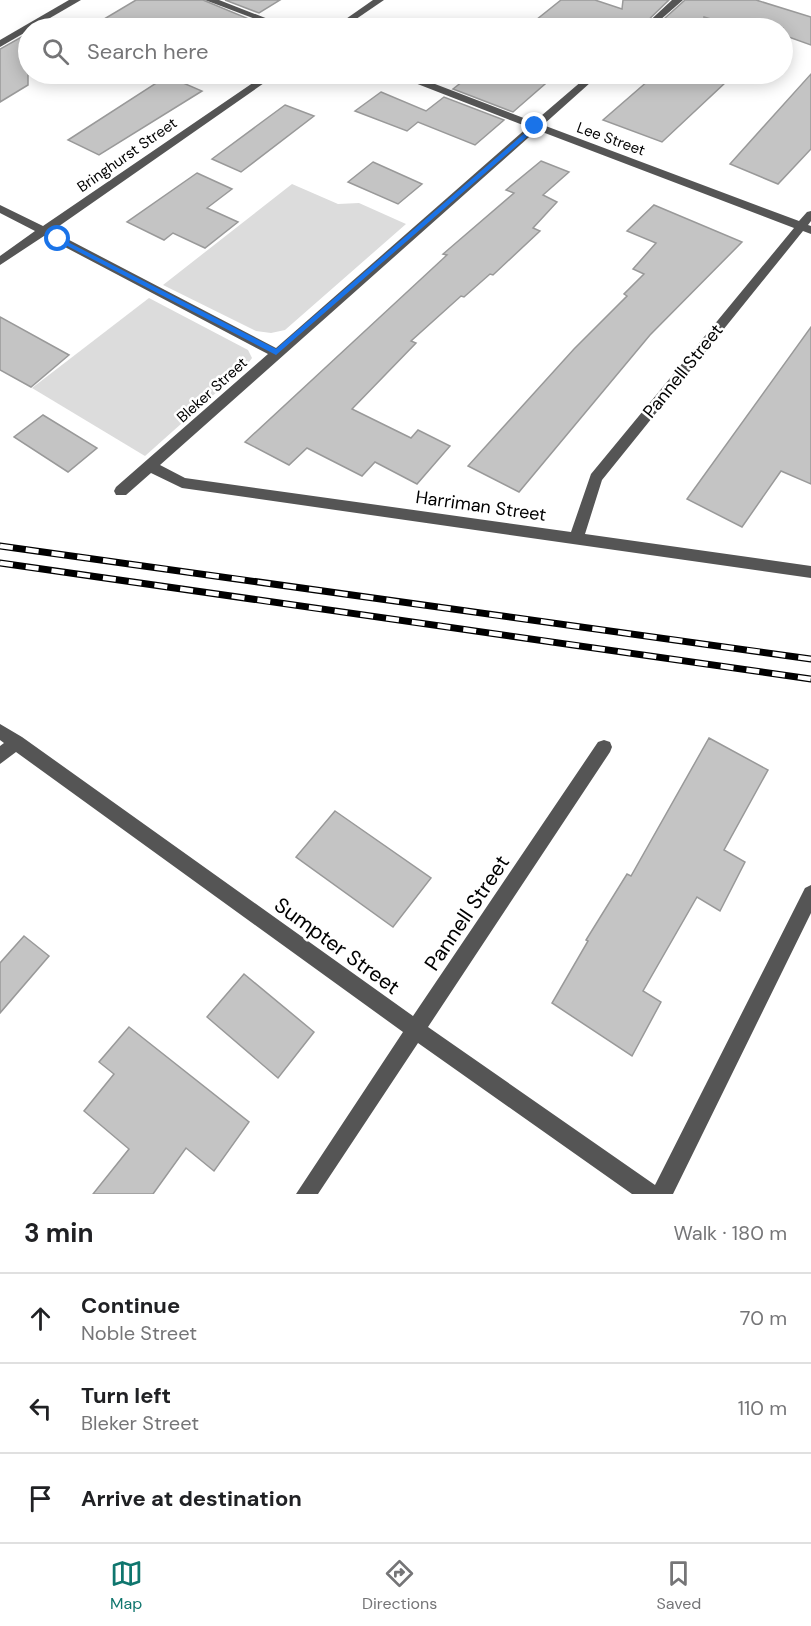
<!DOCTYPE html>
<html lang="en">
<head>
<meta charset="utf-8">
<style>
	:root { --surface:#fff; --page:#f6f6f6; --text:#202124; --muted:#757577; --line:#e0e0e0; --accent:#0f766e }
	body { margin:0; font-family:"DM Sans",sans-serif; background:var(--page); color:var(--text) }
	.stop { position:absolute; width:18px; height:18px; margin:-14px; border:4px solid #1a73e8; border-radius:50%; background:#fff }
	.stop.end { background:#1a73e8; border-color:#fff; box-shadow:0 2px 6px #0008 }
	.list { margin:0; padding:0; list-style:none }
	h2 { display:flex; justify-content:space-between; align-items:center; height:78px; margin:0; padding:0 24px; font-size:26px }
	h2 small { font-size:20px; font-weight:400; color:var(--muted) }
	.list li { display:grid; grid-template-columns:39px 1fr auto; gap:18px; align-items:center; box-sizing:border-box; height:90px; padding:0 24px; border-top:2px solid var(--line) }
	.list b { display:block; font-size:22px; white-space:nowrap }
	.list p { margin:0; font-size:20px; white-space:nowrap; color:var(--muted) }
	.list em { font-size:20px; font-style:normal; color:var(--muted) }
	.icon { flex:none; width:33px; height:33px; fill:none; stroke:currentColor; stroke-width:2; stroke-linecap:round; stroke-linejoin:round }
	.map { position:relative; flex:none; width:811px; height:1194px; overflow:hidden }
	.search { position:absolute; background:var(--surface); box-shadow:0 3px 15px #0003; left:18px; right:18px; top:18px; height:66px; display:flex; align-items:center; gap:15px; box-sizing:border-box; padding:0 21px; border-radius:33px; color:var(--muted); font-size:22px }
	.sheet { height:348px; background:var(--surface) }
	nav { display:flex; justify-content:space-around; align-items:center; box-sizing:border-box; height:84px; border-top:2px solid var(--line); background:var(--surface); font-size:16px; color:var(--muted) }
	nav a { display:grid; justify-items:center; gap:3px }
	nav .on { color:var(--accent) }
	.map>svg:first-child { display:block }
</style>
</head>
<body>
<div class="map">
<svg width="811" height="1194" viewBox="0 0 811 1194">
	<rect width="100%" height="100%" fill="#fff"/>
	<g fill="#dcdcdc">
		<polygon points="292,184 338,204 359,203 406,224 285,330 271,333 256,331 163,285"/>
		<polygon points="149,298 248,350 252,358 246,366 145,456 32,388"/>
	</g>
	<g fill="#c4c4c4" stroke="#999" stroke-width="1.5">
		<polygon points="136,0 203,0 249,19 234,28 89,28"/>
		<polygon points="225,0 280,0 259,13"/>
		<polygon points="561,0 595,0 622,9 623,0 669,0 640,28 526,28"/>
		<polygon points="685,0 756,0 811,17 811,45 783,35 783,28 741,28 704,17 702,28 654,28"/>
		<polygon points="25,35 28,36 28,85 0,102 0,49"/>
		<polygon points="472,74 544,74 553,77 513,112 453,89"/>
		<polygon points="656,74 705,74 727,81 662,142 603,120"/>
		<polygon points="811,74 811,149 778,184 730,164"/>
		<polygon points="167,76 202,91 99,155 68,140"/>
		<polygon points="381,92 426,111 444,97 504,120 475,145 418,122 407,131 355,111"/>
		<polygon points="285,105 314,116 241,172 212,159"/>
		<polygon points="541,161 569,172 543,195 557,202 533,228 540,231 493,275 490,274 464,297 461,296 411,341 416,343 352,409 411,438 418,430 450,446 417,484 375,462 362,476 307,448 289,465 245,442 447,255 443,254 514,193 506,190"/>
		<polygon points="373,162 422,184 398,204 348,182"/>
		<polygon points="197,173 232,189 207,208 238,222 205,248 173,233 164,240 127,222"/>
		<polygon points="654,205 742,242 650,335 519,492 468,466 574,349 627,296 624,294 644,274 633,269 656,243 627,231"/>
		<polygon points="0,317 69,355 31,387 0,370"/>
		<polygon points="811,327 811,484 781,471 742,527 687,499"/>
		<polygon points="43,415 97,448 68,472 14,437"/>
		<polygon points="709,738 768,770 724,850 745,862 720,911 697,897 643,991 661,1002 632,1056 552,1003 588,941 586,940 627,874 631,876"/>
		<polygon points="335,811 431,878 393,927 296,857"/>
		<polygon points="24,936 49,956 0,1013 0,963"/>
		<polygon points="244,974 314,1032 278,1078 207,1017"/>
		<polygon points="129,1027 249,1122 214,1171 186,1148 153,1194 93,1194 129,1149 84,1111 114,1074 99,1062"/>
	</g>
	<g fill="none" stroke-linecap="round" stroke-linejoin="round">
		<g fill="#555" fill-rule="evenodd">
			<polygon points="69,0 81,0 0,47 0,40"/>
			<polygon points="205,0 219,0 291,28 279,28"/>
			<polygon points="373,0 384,0 343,28 333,28"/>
			<polygon points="672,0 683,0 651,28 642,28"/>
			<path d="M266 74H277L52 231 276 348 528 127 397 76 396 74H409L534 122 590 74H600L543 125 799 221 807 212 811 211V221L808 225 811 226V234L803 231 602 480 585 534 811 566V578L182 488 151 473 126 495H116L114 491 116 487 268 354 44 236 0 265V256L35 231 0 213V205L43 226ZM537 130 794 228 591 474 571 532 185 478 160 465Z"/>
			<polygon points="0,724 22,737 413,1016 598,742 604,740 610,742 612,747 610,752 428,1027 655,1185 805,888 811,885 811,913 673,1194 632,1194 418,1043 318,1194 296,1194 403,1032 16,752 0,764 0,746 4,743 0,740"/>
		</g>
		<defs>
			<g id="rail">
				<polyline points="0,546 811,659"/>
				<polyline points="0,563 811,679"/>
			</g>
		</defs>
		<use href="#rail" stroke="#000" stroke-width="7"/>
		<use href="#rail" stroke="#fff" stroke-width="4.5" stroke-dasharray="13" stroke-linecap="butt"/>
	</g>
	<polygon fill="#1a73e8" points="535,124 537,128 276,355 54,239 60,238 276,349"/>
	<g text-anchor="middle" stroke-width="5" stroke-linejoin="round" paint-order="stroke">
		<g font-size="15" fill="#000" stroke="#fff">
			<text transform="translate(611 139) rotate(20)" y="5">Lee Street</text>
			<text transform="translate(127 155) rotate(-35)" y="5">Bringhurst Street</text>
			<text transform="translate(212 390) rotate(-42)" y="5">Bleker Street</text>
		</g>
		<g font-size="18" fill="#000" stroke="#fff">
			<text transform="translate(683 371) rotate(-51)" y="6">Pannell Street</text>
			<text transform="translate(481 506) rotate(8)" y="6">Harriman Street</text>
		</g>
		<g font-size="21" fill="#000" stroke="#fff">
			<text transform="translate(467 913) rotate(-56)" y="7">Pannell Street</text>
			<text transform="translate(337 946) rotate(36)" y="7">Sumpter Street</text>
		</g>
	</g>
</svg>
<div class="stop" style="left:58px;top:239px"></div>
<div class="stop end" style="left:535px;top:126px"></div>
<div class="search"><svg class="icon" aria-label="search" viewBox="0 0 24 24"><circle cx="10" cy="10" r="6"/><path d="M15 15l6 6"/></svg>Search here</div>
</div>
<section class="sheet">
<h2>3 min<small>Walk · 180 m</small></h2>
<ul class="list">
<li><svg class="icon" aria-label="ahead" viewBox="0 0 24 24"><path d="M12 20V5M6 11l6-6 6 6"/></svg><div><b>Continue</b><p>Noble Street</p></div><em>70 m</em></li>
<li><svg class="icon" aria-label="left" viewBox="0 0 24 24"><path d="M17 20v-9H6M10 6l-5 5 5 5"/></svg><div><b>Turn left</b><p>Bleker Street</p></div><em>110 m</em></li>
<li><svg class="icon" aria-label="arrive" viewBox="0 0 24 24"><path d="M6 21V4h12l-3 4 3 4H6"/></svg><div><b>Arrive at destination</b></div></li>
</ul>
</section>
<nav>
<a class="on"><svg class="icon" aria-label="map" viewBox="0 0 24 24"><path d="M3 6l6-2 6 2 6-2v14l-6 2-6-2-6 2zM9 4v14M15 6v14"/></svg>Map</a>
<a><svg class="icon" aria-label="directions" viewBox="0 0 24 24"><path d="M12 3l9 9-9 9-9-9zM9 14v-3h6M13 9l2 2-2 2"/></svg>Directions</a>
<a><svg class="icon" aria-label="saved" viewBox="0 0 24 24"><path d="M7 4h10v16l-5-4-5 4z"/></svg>Saved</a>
</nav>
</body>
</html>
